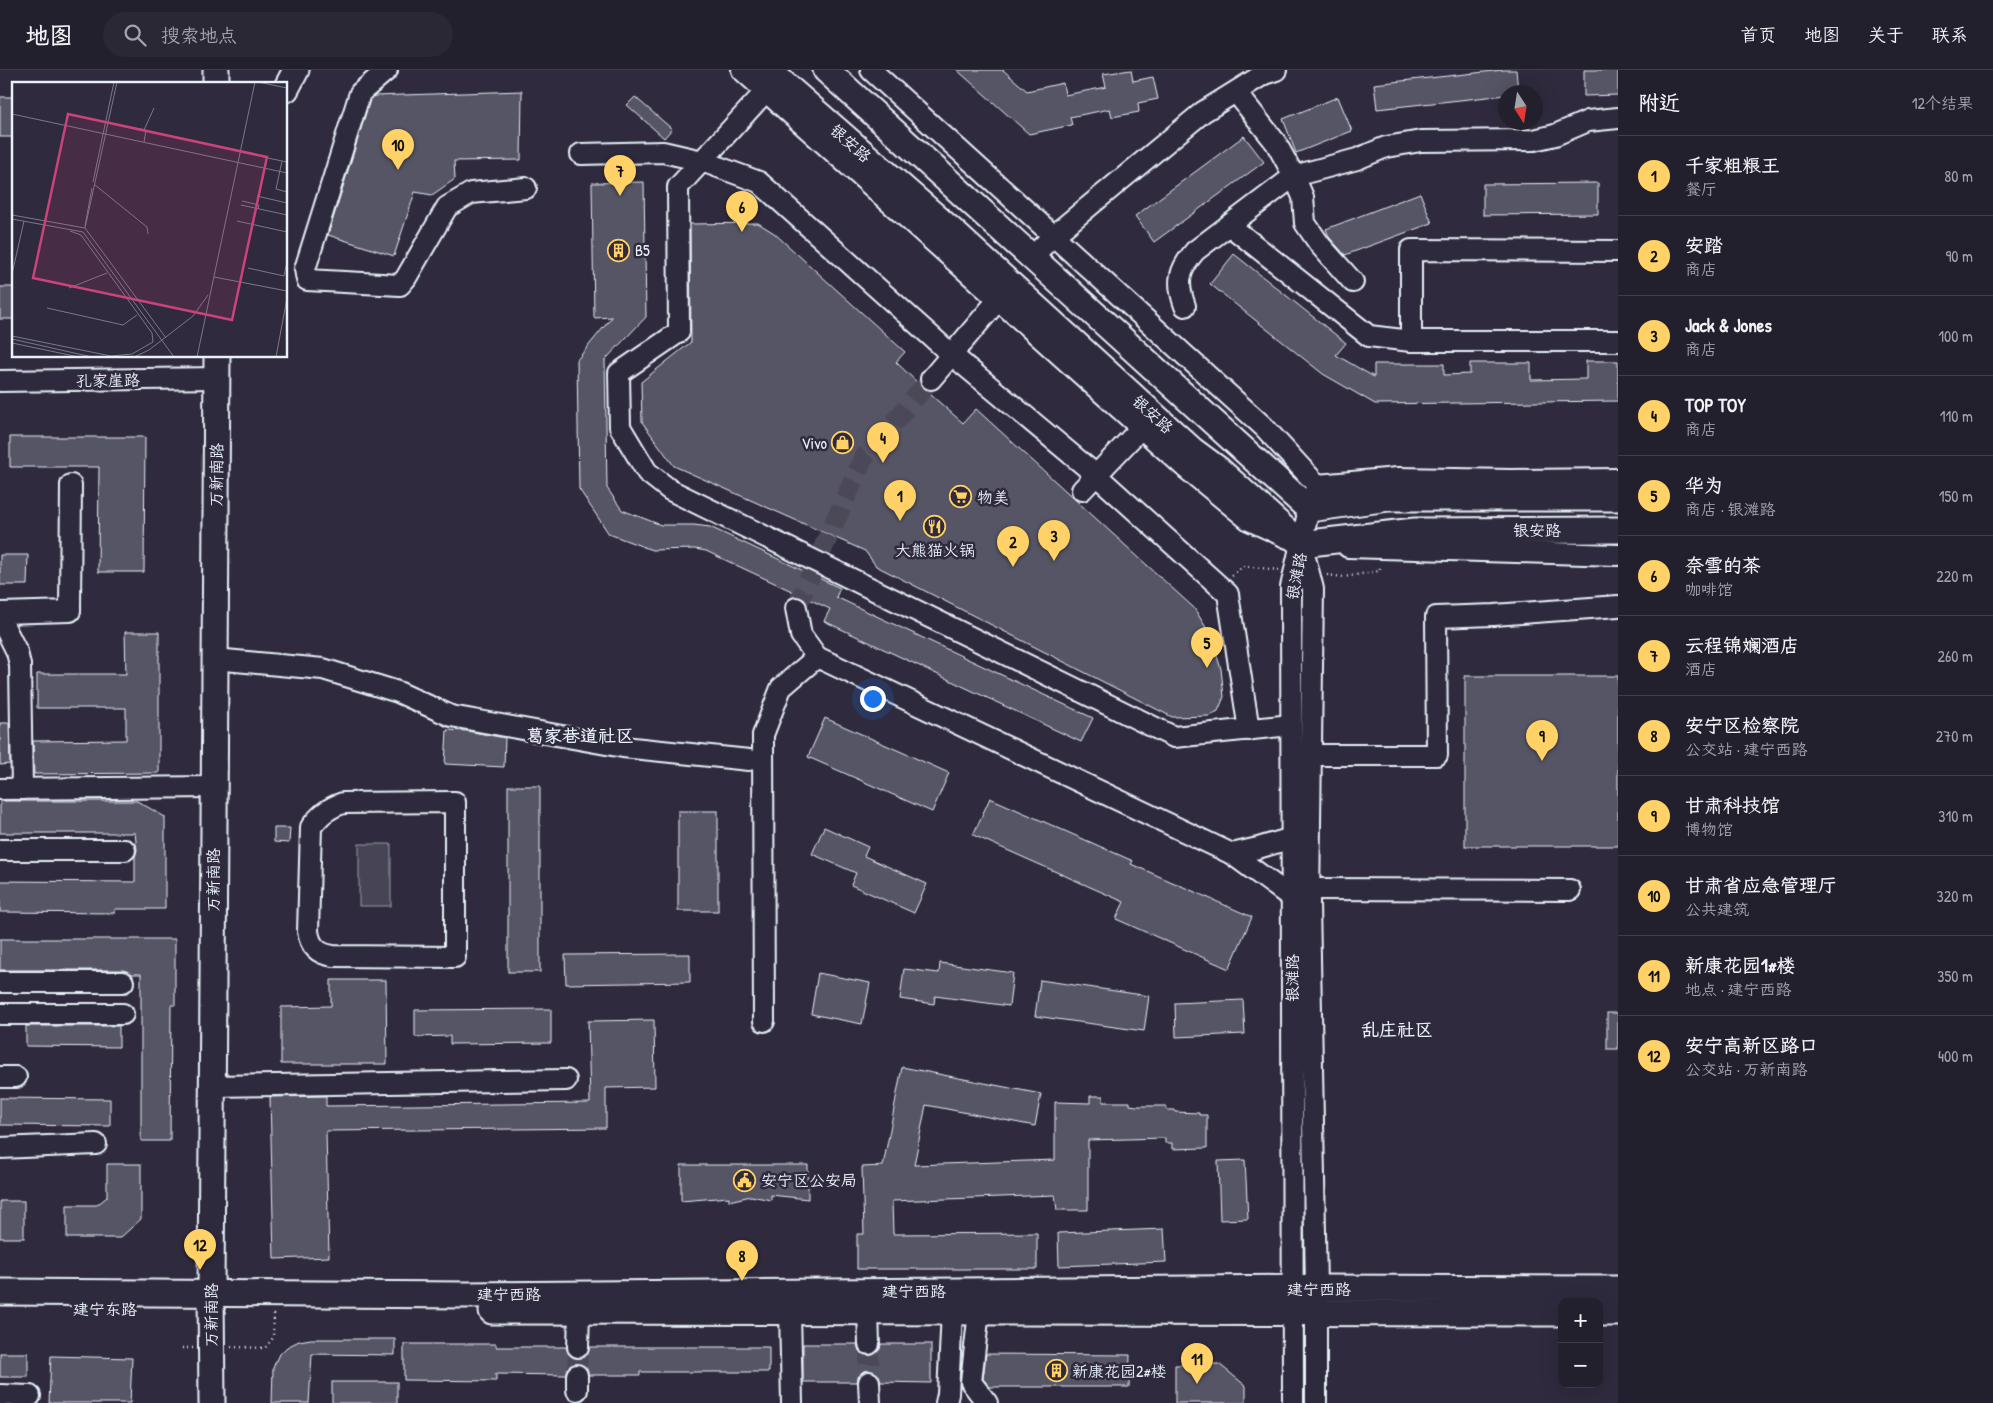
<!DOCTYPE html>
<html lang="zh">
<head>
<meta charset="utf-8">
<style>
	:root { --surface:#23202e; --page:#2b2836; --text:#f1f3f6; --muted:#a3a3aa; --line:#403e4a; --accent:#ffd166 }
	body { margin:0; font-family:"Patrick Hand","LXGW WenKai TC",sans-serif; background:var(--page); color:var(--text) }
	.controls { position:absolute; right:15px; bottom:15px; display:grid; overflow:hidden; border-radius:10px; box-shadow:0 5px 20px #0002 }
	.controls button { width:45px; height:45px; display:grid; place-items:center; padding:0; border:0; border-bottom:1px solid var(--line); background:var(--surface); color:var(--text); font:25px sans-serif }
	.compass { position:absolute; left:1498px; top:15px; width:45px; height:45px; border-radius:50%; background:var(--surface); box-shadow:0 5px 20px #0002; rotate:168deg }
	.you { position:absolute; left:872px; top:628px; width:18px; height:18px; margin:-12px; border:4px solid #fff; border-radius:50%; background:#1a73e8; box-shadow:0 0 0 8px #1a73e833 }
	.badge { display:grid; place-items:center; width:32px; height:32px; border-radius:50%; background:var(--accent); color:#111; font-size:16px; font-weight:700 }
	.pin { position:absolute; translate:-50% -41px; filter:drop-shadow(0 1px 2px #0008) }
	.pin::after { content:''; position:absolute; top:26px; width:18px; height:15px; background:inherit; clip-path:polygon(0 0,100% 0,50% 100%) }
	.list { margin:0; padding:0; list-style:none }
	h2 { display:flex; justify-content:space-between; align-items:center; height:65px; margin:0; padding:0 20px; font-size:21px }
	h2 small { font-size:16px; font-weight:400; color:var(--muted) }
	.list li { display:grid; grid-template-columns:32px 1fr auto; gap:15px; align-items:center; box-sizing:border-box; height:80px; padding:0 20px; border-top:1px solid var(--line) }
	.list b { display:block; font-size:19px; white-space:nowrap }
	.list p { margin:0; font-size:16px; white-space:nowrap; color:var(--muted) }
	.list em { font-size:16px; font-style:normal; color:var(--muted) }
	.icon { flex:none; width:28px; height:28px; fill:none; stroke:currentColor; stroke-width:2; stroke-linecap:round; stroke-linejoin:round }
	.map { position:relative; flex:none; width:1618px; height:1333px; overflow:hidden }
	header { display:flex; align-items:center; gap:30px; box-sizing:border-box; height:70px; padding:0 25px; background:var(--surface); border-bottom:1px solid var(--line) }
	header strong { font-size:24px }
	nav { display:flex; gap:28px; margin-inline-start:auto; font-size:18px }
	.search { width:350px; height:45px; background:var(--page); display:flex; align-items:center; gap:12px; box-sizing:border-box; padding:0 18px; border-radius:28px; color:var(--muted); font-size:19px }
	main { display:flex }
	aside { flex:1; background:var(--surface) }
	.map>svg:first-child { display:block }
</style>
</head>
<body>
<header>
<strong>地图</strong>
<div class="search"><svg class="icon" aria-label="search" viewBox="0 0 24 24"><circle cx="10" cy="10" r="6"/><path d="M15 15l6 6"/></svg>搜索地点</div>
<nav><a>首页</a><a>地图</a><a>关于</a><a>联系</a></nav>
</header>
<main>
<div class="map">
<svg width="1618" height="1333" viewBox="0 0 1618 1333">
	<rect width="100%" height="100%" fill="#2f2a3d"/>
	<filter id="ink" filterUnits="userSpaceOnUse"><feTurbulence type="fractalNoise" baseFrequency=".02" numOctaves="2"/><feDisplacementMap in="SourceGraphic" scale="10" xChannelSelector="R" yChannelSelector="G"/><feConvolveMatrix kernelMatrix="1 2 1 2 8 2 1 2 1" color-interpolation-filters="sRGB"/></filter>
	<g filter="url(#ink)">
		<rect fill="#464455" stroke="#979aa6" x="359" y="774" width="32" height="62"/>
		<g fill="#575565" stroke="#e8f1f8">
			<polygon points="957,0 1003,0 1027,21 1063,13 1065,25 1106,17 1103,4 1131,0 1133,11 1153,7 1158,29 1138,33 1139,42 1112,47 1110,39 1070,47 1072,55 1029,64"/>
			<polygon points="1503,0 1516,0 1518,22 1506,22 1506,25 1377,39 1374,14"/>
			<polygon points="1584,0 1618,0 1618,25 1584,26"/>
			<polygon points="522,21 521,90 454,91 455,109 432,125 415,122 394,186 328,165 370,30 374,26"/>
			<rect x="0" y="27" width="14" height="40"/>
			<polygon points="635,27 672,59 664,68 627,35"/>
			<polygon points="1338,27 1352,61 1296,83 1283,49"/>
			<polygon points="1244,66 1264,92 1154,172 1135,146"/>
			<polygon points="644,112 646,247 605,290 607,418 622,440 661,455 694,455 710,457 840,518 836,527 1093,648 1081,672 824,551 830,539 706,481 695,479 652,480 609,464 579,419 577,290 612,247 594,248 592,113"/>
			<polygon points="1598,113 1598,144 1483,145 1483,114"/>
			<polygon points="1420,123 1432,153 1345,185 1329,167 1326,159"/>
			<polygon points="758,153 774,163 905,282 896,292 923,318 963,353 976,339 1194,538 1210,564 1221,599 1224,627 1218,641 1209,646 1172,647 876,496 865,481 674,396 642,352 641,312 691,272 690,154"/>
			<polygon points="1234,184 1346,273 1336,285 1374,307 1374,294 1444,294 1444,305 1470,304 1470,293 1531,293 1531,310 1586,309 1586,291 1618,291 1618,331 1375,334 1323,304 1210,214"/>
			<rect x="0" y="217" width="14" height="32"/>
			<polygon points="10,367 145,367 144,502 98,502 99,397 10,397"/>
			<polygon points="0,485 28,485 27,515 0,515"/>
			<polygon points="125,562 159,562 159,703 34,704 33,671 126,670 126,638 37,638 37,604 126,604"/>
			<rect x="1465" y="606" width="153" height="170"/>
			<polygon points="825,648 949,703 932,742 808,687"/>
			<polygon points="0,653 9,653 10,694 0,695"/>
			<polygon points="447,660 467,661 505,668 504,697 445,694"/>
			<rect x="508" y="716" width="32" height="186"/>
			<polygon points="990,728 1133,791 1131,794 1252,847 1229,899 1116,849 1124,832 973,765"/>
			<polygon points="0,731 137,731 165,747 165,839 115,839 115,843 0,842 0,811 135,812 135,787 137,780 135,763 0,763"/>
			<rect x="678" y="741" width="40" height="100"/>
			<polygon points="824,757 868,777 864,786 927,814 914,843 851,815 856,803 812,784"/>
			<polygon points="274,758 290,758 289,773 274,772"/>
			<polygon points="0,869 175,869 175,935 171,935 170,1071 141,1071 141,904 132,904 123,900 0,900"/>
			<polygon points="690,884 690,912 566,914 565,885"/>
			<polygon points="940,893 1013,903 1009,936 935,926 934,934 900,929 904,899 939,903"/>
			<polygon points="818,903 870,913 862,954 811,944"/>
			<polygon points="331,910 386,910 387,994 281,994 281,937 331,936"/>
			<polygon points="1040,910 1149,926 1144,961 1035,946"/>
			<polygon points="1243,930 1245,964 1176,967 1175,933"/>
			<polygon points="551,939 551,973 450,974 450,966 415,967 415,940"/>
			<rect x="1607" y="943" width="11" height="36"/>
			<polygon points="654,950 655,1017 606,1018 606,1058 326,1061 329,1187 274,1189 270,1027 326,1026 326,1036 590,1033 588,951"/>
			<polygon points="26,956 119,956 119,977 26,976"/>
			<polygon points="902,997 1041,1024 1035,1056 926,1035 914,1095 1055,1090 1055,1032 1090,1033 1090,1026 1103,1026 1103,1032 1130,1032 1130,1035 1137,1036 1166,1036 1166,1040 1175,1040 1175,1042 1199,1043 1199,1045 1207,1045 1207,1078 1172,1079 1172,1073 1165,1073 1165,1068 1088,1070 1088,1140 1057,1140 1055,1125 892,1131 893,1164 1037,1163 1037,1199 857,1199 857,1164 864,1164 862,1097 883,1096"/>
			<polygon points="0,1028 110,1029 110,1056 0,1055"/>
			<polygon points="1245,1090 1248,1149 1220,1150 1218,1091"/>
			<polygon points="107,1094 141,1094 141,1149 120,1168 67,1168 67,1135 97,1135 107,1127"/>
			<polygon points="681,1095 808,1095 808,1129 771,1125 771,1130 751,1126 729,1131 729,1127 681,1131"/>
			<rect x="0" y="1131" width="24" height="37"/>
			<polygon points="1164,1159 1166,1192 1059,1196 1058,1163"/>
			<polygon points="311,1269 395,1269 395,1285 312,1284 309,1333 272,1333 273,1298 278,1286 287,1277 299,1271"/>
			<polygon points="404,1274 496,1274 496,1277 566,1277 571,1287 578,1289 588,1284 590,1277 769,1277 769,1302 640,1302 640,1305 589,1305 583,1295 577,1293 567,1299 565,1305 496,1304 496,1311 404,1310"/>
			<polygon points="803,1274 857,1274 859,1281 869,1286 876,1284 880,1279 881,1274 931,1274 931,1313 881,1312 879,1305 869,1300 862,1302 858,1307 857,1312 803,1312"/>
			<rect x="0" y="1283" width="28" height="24"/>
			<polygon points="986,1284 1130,1285 1129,1317 990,1317 983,1309"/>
			<polygon points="51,1286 132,1288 130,1333 49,1333"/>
			<polygon points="1219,1294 1246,1316 1246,1333 1175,1333 1175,1295"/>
			<rect x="332" y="1312" width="65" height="21"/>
		</g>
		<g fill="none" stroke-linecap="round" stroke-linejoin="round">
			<g stroke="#4b4859" stroke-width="20" stroke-dasharray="20 10" stroke-linecap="butt">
				<polyline points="796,538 863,389 931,309"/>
				<polyline points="869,1274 869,1312"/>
				<polyline points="577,1305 578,1277"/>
			</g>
			<defs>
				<g id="minor">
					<polyline points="387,0 360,23 305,199 307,210 400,215 406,208 447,137 471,123 526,118"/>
					<polyline points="742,0 1188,400 1249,450 1288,468"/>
					<polyline points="871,0 1264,357 1317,415 1398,408 1414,428"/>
					<polyline points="766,21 678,117 679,262 619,303 620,357 647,402 670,420 1174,667 1291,655"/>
					<polyline points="1236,22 1276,73 1294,106 1303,127 1305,153 1320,175 1353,212"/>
					<polyline points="581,84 663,82 702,91 759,112 952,285 1096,405 1228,524 1249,660"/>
					<polyline points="1229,155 1369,266 1411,271 1618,271"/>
					<polyline points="1032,187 1053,166 1203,42 1264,4 1276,0"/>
					<path d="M1185 236C1176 212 1179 200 1195 181L1294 106 1357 89 1386 77 1421 71 1534 70 1555 65 1588 51 1618 48"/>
					<polyline points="1411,271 1411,180 1618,181"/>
					<polyline points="931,309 998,230"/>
					<polyline points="0,311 217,308"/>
					<polyline points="1398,408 1511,410 1618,409"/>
					<polyline points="1082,420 1141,358"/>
					<polyline points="1302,476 1313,519 1309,832 1316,1218 1316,1333"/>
					<polyline points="1348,477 1618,485"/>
					<polyline points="796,538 801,565 817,587 1232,784 1292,828"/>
					<polyline points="214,589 323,599 398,622 451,646 623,677 749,690"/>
					<polyline points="1310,685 1437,685 1436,547 1494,545 1618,536"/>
					<polyline points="0,719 214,717"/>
					<polyline points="22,719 20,595 17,582 0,548 1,543 70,541 71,415"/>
					<path d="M455 732V887L333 886C318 884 310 876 308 861L311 757C320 745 328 738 343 733Z"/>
					<polyline points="0,780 125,780"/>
					<polyline points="1232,784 1258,778 1292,768"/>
					<polyline points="1309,819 1570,820"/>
					<polyline points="0,912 123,912"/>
					<polyline points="0,944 123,944"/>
					<polyline points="764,951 763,665 781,618 817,587"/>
					<polyline points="0,1007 16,1007"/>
					<polyline points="212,1016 566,1010"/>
					<polyline points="0,1078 96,1074"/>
					<polyline points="790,1241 792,1333"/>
					<polyline points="868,1241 869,1274"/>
					<polyline points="979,1241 971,1312 987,1333"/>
					<polyline points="578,1277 579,1242"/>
					<polyline points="869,1312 870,1333"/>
					<polyline points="577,1320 577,1305"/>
					<polyline points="0,1325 30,1326"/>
					<polyline points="946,1333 948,1324 952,1241"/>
					<polyline points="1293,1333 1291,517 1309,439 1317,415"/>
				</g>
				<g id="major">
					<polyline points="768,0 952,161 1192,380 1219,400 1301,474 1415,461 1618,460"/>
					<polyline points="826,0 1309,439 1389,428 1618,428"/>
					<polyline points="216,14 216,0"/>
					<polyline points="286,19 296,0"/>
					<polyline points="0,1222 467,1225 1316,1218 1618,1219"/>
					<polyline points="492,1241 1562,1243"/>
					<polyline points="1599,1243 1618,1243"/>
					<polyline points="212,1333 211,1222 217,286"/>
				</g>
			</defs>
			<use href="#minor" stroke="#e8f1f8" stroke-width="24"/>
			<use href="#major" stroke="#e8f1f8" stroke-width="29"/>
			<g stroke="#e8f1f8" stroke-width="2.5" stroke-dasharray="1 4" stroke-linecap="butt">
				<polyline points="1327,505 1344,507 1379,501 1381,495"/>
				<polyline points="1232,506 1243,496 1279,500"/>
				<polyline points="231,1277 265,1278 273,1268 274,1243"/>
				<polyline points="182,1278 193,1278"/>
			</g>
			<use href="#minor" stroke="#2f2a3d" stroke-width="20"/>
			<use href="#major" stroke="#2f2a3d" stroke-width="25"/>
		</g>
	</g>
	<defs>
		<symbol id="building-ring" viewBox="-11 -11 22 22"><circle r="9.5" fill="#2f2a3d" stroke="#ffd166" stroke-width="1.5"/><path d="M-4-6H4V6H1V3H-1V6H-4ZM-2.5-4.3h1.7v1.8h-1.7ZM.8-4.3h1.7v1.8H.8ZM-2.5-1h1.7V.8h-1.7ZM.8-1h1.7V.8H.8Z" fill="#ffd166"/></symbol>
		<symbol id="shop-ring" viewBox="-11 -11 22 22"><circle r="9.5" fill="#2f2a3d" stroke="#ffd166" stroke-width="1.5"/><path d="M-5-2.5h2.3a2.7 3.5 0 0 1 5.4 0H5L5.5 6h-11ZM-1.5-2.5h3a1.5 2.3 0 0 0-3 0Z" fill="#ffd166"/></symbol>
		<symbol id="supermarket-ring" viewBox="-11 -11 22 22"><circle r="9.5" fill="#2f2a3d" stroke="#ffd166" stroke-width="1.5"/><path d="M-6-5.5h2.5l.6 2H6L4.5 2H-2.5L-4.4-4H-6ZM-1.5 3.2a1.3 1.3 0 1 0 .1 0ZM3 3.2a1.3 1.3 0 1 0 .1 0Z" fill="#ffd166"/></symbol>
		<symbol id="restaurant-ring" viewBox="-11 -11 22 22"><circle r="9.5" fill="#2f2a3d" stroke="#ffd166" stroke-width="1.5"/><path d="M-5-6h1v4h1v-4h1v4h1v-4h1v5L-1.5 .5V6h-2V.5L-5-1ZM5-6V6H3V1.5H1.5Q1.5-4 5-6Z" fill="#ffd166"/></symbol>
		<symbol id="civic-ring" viewBox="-11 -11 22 22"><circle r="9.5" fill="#2f2a3d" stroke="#ffd166" stroke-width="1.5"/><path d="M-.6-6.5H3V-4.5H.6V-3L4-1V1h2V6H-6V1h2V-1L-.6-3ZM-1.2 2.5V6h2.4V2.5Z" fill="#ffd166"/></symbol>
	</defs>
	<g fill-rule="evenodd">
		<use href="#building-ring" x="606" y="168" width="25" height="25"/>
		<use href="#shop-ring" x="830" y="360" width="25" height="25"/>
		<use href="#supermarket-ring" x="948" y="414" width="25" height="25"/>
		<use href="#restaurant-ring" x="922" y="444" width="25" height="25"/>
		<use href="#civic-ring" x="732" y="1098" width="25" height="25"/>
		<use href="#building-ring" x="1044" y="1288" width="25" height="25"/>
	</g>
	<g text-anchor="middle" stroke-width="5" stroke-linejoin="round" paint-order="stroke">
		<g font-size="16" fill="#e8f1f8" stroke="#2f2a3d">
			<text transform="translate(851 73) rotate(41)" y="6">银安路</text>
			<text transform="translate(108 310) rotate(-1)" y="6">孔家崖路</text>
			<text transform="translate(1153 344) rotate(42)" y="6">银安路</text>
			<text transform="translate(216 405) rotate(-89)" y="6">万新南路</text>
			<text x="1537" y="466">银安路</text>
			<text transform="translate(1296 506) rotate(-79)" y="6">银滩路</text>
			<text transform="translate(213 810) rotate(-90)" y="6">万新南路</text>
			<text transform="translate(1292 908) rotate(-90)" y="6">银滩路</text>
			<text x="1319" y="1225">建宁西路</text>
			<text x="914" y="1227">建宁西路</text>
			<text x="509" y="1230">建宁西路</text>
			<text x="105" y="1245">建宁东路</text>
			<text transform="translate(211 1245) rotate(-90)" y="6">万新南路</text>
		</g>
		<g font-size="16" fill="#e8f1f8" stroke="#2f2a3d" text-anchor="start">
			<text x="635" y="186">B5</text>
			<text x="827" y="379" text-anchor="end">Vivo</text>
			<text x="977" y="433">物美</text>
			<text x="935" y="486" text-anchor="middle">大熊猫火锅</text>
			<text x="761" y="1116">安宁区公安局</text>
			<text x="1072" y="1307">新康花园2#楼</text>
		</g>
		<g font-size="18" font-weight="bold" fill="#e8f1f8" stroke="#2f2a3d">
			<text x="580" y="672">葛家巷道社区</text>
			<text x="1397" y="966">乱庄社区</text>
		</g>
	</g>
	<g transform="translate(12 12)">
		<rect width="275" height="275" fill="#2f2a3d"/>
		<path fill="none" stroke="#797a88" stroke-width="1" d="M246 0 275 6M0 32 275 91M117 45 134 48 132 60M132 48 142 26M251 75 275 80M270 79 264 107 275 110M81 100 102 0M83 103 135 145 136 152M245 114 275 121M230 119 247 123 246 127M229 123 275 133M0 133 73 146 154 256M0 137 71 150 162 275M225 139 275 150M73 144 80 106M73 146 105 0M236 186 272 194 275 180M0 192 12 139M202 195 275 209M57 206 95 191M35 226 111 243 125 233M0 254 99 274 120 272 141 260 140 251 69 153 58 149M0 257 80 275M0 261 67 275M122 275 137 268 181 234 196 213M185 275 243 0M264 275 275 216"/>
		<path fill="#ca437a" fill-opacity="0.15" stroke="#ca437a" stroke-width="2.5" d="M56 32 255 75 220 238 21 196Z"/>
		<rect width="275" height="275" fill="none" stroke="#e8f1f8" stroke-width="2.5"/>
	</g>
</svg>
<div class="controls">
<button>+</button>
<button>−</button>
</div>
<svg class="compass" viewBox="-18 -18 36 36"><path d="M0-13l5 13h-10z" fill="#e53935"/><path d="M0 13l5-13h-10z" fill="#a3a3aa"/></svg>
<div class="you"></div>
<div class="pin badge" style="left:900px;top:451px">1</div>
<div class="pin badge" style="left:1013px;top:497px">2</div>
<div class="pin badge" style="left:1054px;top:491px">3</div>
<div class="pin badge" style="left:883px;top:393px">4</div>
<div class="pin badge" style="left:1207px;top:598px">5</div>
<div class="pin badge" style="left:742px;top:162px">6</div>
<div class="pin badge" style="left:620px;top:126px">7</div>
<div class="pin badge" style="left:742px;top:1211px">8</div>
<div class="pin badge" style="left:1542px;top:691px">9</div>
<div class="pin badge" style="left:398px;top:100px">10</div>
<div class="pin badge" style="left:1197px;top:1314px">11</div>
<div class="pin badge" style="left:200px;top:1200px">12</div>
</div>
<aside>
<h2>附近<small>12个结果</small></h2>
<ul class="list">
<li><span class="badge">1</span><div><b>千家粗粮王</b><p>餐厅</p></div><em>80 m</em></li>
<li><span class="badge">2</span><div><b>安踏</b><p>商店</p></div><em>90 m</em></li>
<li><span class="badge">3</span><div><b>Jack &amp; Jones</b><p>商店</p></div><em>100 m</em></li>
<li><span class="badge">4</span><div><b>TOP TOY</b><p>商店</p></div><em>110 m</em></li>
<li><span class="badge">5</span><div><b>华为</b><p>商店 · 银滩路</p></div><em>150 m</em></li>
<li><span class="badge">6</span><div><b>奈雪的茶</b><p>咖啡馆</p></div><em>220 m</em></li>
<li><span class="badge">7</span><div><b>云程锦斓酒店</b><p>酒店</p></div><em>260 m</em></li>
<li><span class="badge">8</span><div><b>安宁区检察院</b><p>公交站 · 建宁西路</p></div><em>270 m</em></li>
<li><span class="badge">9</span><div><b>甘肃科技馆</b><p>博物馆</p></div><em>310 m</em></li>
<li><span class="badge">10</span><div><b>甘肃省应急管理厅</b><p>公共建筑</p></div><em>320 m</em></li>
<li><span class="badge">11</span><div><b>新康花园1#楼</b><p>地点 · 建宁西路</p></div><em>350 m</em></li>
<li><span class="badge">12</span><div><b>安宁高新区路口</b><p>公交站 · 万新南路</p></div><em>400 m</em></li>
</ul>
</aside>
</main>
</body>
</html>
